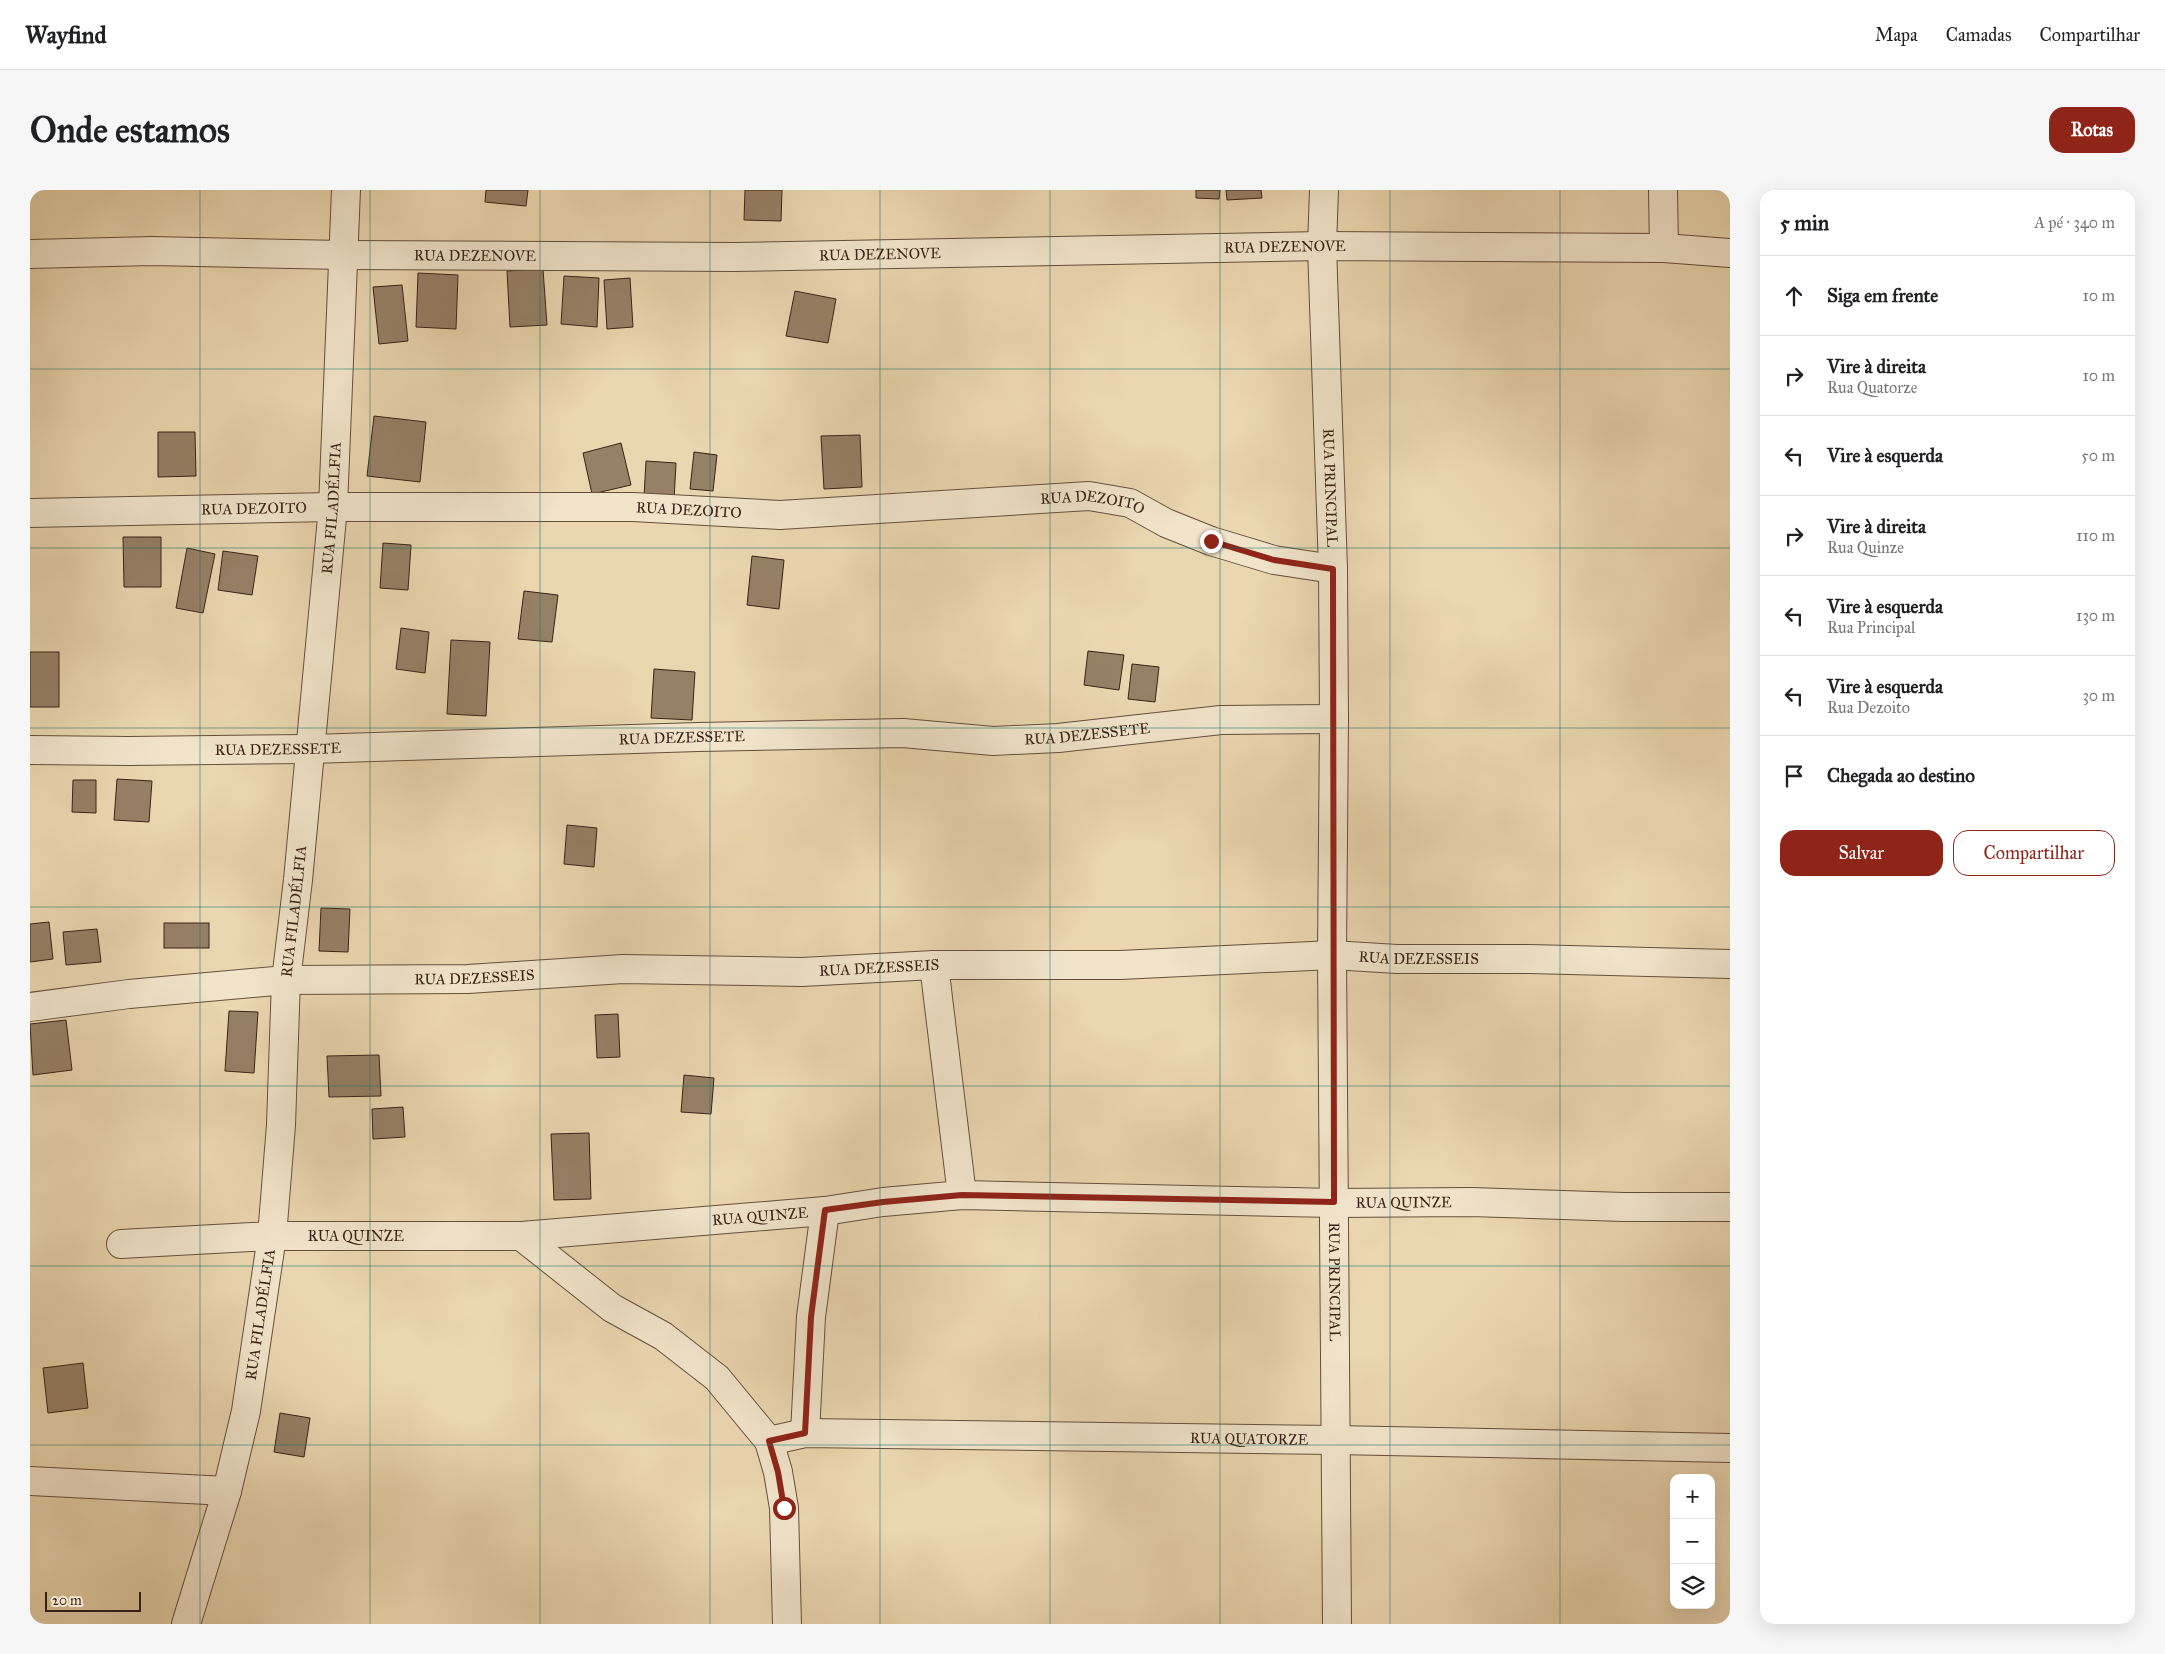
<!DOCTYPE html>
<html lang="pt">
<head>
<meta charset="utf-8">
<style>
	:root { --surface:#fff; --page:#f6f6f6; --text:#202124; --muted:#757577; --line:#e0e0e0; --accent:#8f2418 }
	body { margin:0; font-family:"IM FELL Great Primer",serif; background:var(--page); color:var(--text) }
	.controls { position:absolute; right:15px; bottom:15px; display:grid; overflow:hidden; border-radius:10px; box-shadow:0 5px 20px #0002 }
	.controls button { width:45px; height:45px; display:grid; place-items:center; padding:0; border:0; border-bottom:1px solid var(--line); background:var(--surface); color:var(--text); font:25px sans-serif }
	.scale { position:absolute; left:15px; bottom:12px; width:96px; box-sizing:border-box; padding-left:5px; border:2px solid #3a2217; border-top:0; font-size:14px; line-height:18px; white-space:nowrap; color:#3a2217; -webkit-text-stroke:4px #f1e4cb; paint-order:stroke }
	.stop { position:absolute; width:15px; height:15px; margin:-11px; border:4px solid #8f2418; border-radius:50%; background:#fff }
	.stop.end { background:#8f2418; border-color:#fff; box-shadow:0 1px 5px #0008 }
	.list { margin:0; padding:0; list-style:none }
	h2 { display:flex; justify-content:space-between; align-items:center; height:65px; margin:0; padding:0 20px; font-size:21px }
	h2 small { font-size:16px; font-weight:400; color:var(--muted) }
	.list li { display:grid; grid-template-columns:32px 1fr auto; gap:15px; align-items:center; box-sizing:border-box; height:80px; padding:0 20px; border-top:1px solid var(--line) }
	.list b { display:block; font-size:19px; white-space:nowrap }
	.list p { margin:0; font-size:16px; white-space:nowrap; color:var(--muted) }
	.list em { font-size:16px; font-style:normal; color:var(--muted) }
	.actions { display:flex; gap:10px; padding:15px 20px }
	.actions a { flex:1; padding:11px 0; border:1px solid var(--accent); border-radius:15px; text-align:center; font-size:18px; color:var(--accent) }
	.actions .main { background:var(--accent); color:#fff }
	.icon { flex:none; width:28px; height:28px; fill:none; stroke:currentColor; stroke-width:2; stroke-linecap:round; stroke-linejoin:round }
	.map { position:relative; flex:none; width:1700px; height:1434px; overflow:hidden; border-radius:15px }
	header { display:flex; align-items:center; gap:30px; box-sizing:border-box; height:70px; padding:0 25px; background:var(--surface); border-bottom:1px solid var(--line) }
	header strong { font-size:24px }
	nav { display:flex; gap:28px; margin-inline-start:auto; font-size:18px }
	.intro { display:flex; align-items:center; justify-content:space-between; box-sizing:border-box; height:120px; padding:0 30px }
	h1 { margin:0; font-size:35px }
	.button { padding:12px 22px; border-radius:15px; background:var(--accent); color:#fff; font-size:18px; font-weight:700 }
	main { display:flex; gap:30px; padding:0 30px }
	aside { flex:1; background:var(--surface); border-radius:15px; box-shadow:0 5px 20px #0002 }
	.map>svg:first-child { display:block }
</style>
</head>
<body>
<header>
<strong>Wayfind</strong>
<nav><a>Mapa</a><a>Camadas</a><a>Compartilhar</a></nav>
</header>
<div class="intro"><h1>Onde estamos</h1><a class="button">Rotas</a></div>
<main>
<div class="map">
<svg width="1700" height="1434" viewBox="0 0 1700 1434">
	<rect width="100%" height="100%" fill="#ead6af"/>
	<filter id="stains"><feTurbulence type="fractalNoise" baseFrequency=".004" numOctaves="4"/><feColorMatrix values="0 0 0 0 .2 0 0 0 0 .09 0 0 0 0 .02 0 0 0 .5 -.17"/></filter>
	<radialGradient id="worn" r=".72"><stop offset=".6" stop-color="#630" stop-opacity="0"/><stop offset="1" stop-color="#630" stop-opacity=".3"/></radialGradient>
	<g fill="#968066" stroke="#3a2217">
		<polygon points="456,0 498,0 496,16 455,12"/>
		<polygon points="715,0 752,0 751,31 714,30"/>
		<polygon points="1166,0 1190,0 1189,9 1166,8"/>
		<polygon points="1196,0 1231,0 1232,8 1197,10"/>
		<polygon points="513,79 517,135 480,137 477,81"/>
		<polygon points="388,83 428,85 426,139 386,137"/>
		<polygon points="534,86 569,88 567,137 531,134"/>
		<polygon points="600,88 603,137 577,139 574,90"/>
		<polygon points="372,95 378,151 349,154 343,97"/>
		<polygon points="765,101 806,109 798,153 756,146"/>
		<polygon points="344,226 396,232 390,292 337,286"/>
		<polygon points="128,242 165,242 166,286 128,287"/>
		<polygon points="830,245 832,297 794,299 791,246"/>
		<polygon points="591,253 601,295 562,304 553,263"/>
		<polygon points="664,262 687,265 683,301 660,299"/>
		<polygon points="616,271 646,273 644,310 614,307"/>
		<polygon points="93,347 131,347 131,397 94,397"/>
		<polygon points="353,353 381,355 378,400 350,398"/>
		<polygon points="157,358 185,364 173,423 146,418"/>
		<polygon points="193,361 228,366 222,405 188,400"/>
		<polygon points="722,366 754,370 749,419 717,415"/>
		<polygon points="494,401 528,405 522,452 488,449"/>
		<polygon points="371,438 399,442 395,483 366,479"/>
		<polygon points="421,450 460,452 456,526 417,524"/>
		<polygon points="1058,461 1094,465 1089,500 1054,495"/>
		<rect x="0" y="462" width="29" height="55"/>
		<polygon points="1102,474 1129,477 1125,512 1098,509"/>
		<polygon points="624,479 665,482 662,530 621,528"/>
		<polygon points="87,589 122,591 119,632 84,630"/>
		<polygon points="43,590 66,590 66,623 42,622"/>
		<polygon points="537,635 567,638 564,677 534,674"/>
		<polygon points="291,718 320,719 318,762 289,761"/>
		<polygon points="19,732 23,769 0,772 0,734"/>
		<rect x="134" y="733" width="45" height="25"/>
		<polygon points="67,739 71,772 36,775 33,742"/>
		<polygon points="199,821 228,822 224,883 195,881"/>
		<polygon points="588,824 590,867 567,868 565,825"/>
		<polygon points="36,830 42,880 3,885 0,834"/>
		<polygon points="349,865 351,906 299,907 297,866"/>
		<polygon points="654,885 684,888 681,924 651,922"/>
		<polygon points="373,917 375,947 343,949 342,919"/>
		<polygon points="559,943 561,1009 524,1010 521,944"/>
		<polygon points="53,1173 58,1218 18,1223 13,1178"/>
		<polygon points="250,1223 280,1228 274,1267 244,1262"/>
	</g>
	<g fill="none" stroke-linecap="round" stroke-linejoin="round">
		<defs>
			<g id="minor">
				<path id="s1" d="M1294 0 1292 56 1303 379 1304 529 1302 765 1307 1434"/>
				<polyline points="1633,0 1634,58"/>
				<path id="s2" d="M0 64 122 61 313 65 705 67 1292 56 1634 58 1700 63"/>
				<path id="s3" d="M0 323 303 317H603L750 325 1059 306 1100 313 1136 333 1181 351 1244 370 1303 379"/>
				<path id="s4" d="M0 560 99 561 280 559 668 547 873 543 963 551 1028 548 1191 530 1304 529"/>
				<polyline points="904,775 932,1005"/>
				<path id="s5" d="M0 817 99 804 256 790 438 789 593 779 772 782 904 775H1090L1302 765 1367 769H1499L1700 774"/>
				<polyline points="491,1046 582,1118 633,1146 687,1188 739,1251 748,1282 754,1318 757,1434"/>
				<path id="s6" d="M91 1054 242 1046H491L795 1021 853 1012 932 1005 1304 1013 1441 1012 1594 1017H1700"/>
				<polyline points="775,1243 781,1127 795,1021"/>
				<path id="s7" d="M739 1251 775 1243 1305 1250 1700 1258"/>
				<polyline points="0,1291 197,1301"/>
				<path id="s8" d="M156 1434 197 1301 216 1221 242 1046 251 935 256 790 268 690 303 317 316 0"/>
			</g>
		</defs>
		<use href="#minor" stroke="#664f3d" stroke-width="30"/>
		<use href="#minor" stroke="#f1e4cb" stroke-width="28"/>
	</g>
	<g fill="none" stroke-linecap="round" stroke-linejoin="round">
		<polyline stroke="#8f2418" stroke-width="6" points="754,1318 748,1282 739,1251 775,1243 781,1127 795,1020 853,1012 932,1005 1304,1012 1303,379 1244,370 1181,351"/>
	</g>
	<path fill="none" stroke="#0f766e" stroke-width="1" stroke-opacity="0.55" d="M170 0V1434M340 0V1434M510 0V1434M680 0V1434M850 0V1434M1020 0V1434M1190 0V1434M1360 0V1434M1530 0V1434M0 179H1700M0 358H1700M0 538H1700M0 717H1700M0 896H1700M0 1076H1700M0 1255H1700"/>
	<g text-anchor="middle" stroke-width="4" stroke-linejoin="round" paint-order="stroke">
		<g font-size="15" fill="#3a2217" stroke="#f1e4cb">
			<text dy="5" stroke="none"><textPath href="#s2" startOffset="1255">RUA DEZENOVE</textPath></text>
			<text dy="5" stroke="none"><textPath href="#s2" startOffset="850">RUA DEZENOVE</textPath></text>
			<text dy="5" stroke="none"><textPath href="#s2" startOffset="445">RUA DEZENOVE</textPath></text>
			<text dy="5" stroke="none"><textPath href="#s1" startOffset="298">RUA PRINCIPAL</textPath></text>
			<text dy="5" stroke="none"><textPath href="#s3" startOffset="1064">RUA DEZOITO</textPath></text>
			<text dy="5" stroke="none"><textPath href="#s3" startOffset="224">RUA DEZOITO</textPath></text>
			<text dy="5" stroke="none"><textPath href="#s8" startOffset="1129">RUA FILADÉLFIA</textPath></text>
			<text dy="5" stroke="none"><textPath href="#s3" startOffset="659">RUA DEZOITO</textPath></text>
			<text dy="5" stroke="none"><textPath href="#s4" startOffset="1058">RUA DEZESSETE</textPath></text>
			<text dy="5" stroke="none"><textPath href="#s4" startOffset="652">RUA DEZESSETE</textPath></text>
			<text dy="5" stroke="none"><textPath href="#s4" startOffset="248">RUA DEZESSETE</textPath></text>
			<text dy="5" stroke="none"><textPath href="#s8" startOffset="724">RUA FILADÉLFIA</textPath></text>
			<text dy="5" stroke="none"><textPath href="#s5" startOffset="1391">RUA DEZESSEIS</textPath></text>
			<text dy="5" stroke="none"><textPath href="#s5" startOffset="851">RUA DEZESSEIS</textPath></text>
			<text dy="5" stroke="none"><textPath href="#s5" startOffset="446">RUA DEZESSEIS</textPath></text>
			<text dy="5" stroke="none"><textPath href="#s6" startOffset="1285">RUA QUINZE</textPath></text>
			<text dy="5" stroke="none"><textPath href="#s6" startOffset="640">RUA QUINZE</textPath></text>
			<text dy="5" stroke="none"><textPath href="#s6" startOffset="235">RUA QUINZE</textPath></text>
			<text dy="5" stroke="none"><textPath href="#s1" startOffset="1092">RUA PRINCIPAL</textPath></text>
			<text dy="5" stroke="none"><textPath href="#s8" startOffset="319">RUA FILADÉLFIA</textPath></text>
			<text dy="5" stroke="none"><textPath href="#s7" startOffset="481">RUA QUATORZE</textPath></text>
		</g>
	</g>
	<rect width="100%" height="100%" filter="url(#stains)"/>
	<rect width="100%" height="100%" fill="url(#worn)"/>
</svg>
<div class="controls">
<button>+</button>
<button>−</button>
<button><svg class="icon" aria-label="layers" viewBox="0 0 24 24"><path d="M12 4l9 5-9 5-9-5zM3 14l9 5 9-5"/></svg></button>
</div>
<div class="scale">20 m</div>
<div class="stop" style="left:754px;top:1318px"></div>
<div class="stop end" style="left:1181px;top:351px"></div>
</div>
<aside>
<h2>5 min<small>A pé · 340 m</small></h2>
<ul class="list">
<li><svg class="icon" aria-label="ahead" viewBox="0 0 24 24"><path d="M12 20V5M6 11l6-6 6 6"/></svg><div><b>Siga em frente</b></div><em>10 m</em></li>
<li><svg class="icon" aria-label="right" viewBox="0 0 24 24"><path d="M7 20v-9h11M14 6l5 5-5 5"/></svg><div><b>Vire à direita</b><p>Rua Quatorze</p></div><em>10 m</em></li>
<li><svg class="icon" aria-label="left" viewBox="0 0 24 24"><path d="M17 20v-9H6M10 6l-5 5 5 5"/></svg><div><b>Vire à esquerda</b></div><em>50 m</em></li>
<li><svg class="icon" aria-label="right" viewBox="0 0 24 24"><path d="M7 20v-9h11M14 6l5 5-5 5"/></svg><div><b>Vire à direita</b><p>Rua Quinze</p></div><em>110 m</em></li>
<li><svg class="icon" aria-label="left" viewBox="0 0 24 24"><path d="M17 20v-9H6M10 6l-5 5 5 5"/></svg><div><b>Vire à esquerda</b><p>Rua Principal</p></div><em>130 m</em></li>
<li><svg class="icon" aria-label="left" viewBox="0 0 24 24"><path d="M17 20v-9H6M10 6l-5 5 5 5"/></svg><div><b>Vire à esquerda</b><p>Rua Dezoito</p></div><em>30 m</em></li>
<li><svg class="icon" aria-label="arrive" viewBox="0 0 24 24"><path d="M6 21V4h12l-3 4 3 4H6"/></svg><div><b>Chegada ao destino</b></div></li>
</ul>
<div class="actions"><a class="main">Salvar</a><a>Compartilhar</a></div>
</aside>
</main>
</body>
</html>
